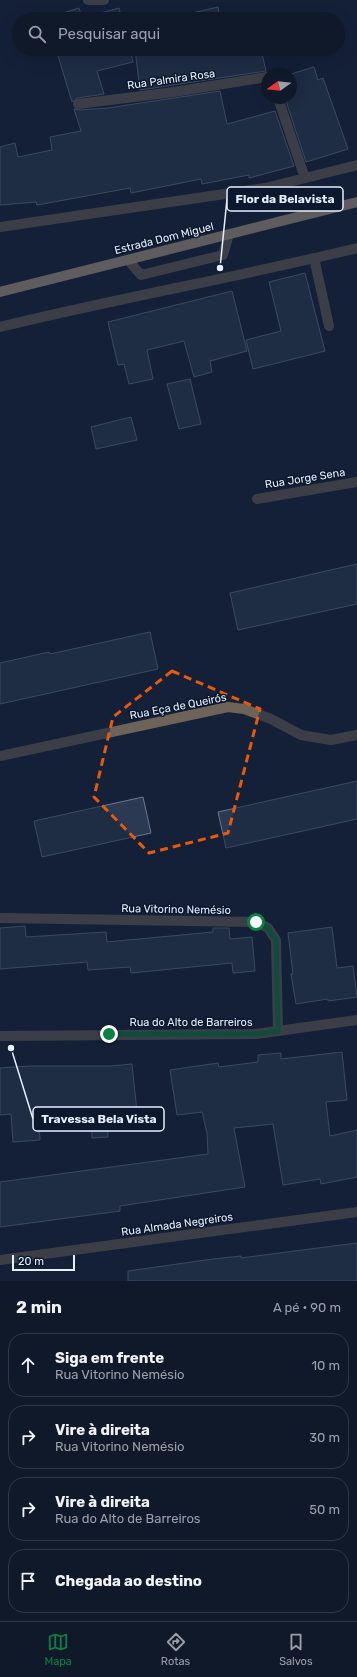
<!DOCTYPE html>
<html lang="pt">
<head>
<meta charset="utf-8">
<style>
	:root { --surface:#0f192a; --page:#182232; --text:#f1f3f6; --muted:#9ba0a8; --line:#2f3847; --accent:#0b8043 }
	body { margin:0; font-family:Rubik,sans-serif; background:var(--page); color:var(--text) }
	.compass { position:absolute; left:261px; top:68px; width:36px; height:36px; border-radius:50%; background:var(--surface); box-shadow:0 4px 16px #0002; rotate:255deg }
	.scale { position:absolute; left:12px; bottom:10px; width:63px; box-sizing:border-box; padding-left:4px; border:2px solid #e5effe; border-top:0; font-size:11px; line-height:14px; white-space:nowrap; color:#e5effe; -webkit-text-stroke:3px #0b182d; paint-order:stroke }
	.stop { position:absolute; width:12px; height:12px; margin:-9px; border:3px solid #0b8043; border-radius:50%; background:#fff }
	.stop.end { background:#0b8043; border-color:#fff; box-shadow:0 1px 4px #0008 }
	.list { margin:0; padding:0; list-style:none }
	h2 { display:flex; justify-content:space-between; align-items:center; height:52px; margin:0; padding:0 16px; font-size:17px }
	h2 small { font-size:13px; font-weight:400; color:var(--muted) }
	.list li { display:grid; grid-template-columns:26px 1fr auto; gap:12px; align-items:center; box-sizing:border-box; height:64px; margin:0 8px 8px; padding:0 8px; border:1px solid var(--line); border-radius:16px }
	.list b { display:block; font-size:15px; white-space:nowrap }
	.list p { margin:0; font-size:13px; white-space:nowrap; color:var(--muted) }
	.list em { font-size:13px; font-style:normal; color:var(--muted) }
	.icon { flex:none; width:22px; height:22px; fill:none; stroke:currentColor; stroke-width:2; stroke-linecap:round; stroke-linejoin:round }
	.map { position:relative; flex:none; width:357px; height:1281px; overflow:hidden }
	.search { position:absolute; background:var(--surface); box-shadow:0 4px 16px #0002; left:12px; right:12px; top:12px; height:44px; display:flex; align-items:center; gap:10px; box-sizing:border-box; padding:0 14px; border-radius:22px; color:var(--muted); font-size:15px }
	.sheet { height:340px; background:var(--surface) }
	nav { display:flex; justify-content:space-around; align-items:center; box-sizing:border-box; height:56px; border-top:1px solid var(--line); background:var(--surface); font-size:11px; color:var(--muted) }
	nav a { display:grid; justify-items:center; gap:2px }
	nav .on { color:var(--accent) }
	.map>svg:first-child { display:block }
</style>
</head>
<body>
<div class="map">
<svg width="357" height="1281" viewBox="0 0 357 1281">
	<rect width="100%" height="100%" fill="#142138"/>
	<g fill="#2b3a52" stroke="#697a95">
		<polygon points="218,7 220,19 157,19 178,14 179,16"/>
		<polygon points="79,8 82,18 119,8 122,19 47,19 47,18"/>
		<polygon points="56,49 130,49 133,62 97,71 104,94 77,98 72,102"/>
		<polygon points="135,49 261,49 266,71 140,90"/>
		<polygon points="314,67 318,80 323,78 348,149 306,162 285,98 291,98 291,74"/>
		<polygon points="220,91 227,124 275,111 294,166 249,178 249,175 202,184 201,179 131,193 130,188 37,205 36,202 0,205 0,147 15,143 18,157 52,150 50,137 81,131 74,109 79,110 108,108"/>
		<polygon points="305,273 325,351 253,369 246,340 281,331 269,282"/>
		<polygon points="232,291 247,351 210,361 212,372 194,377 184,341 147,350 153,379 129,384 124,364 118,365 108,322"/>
		<polygon points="190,379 201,424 179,429 167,384"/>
		<polygon points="131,417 137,440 96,449 91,427"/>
		<polygon points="357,564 357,604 238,630 230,593"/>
		<polygon points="150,632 158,669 0,704 0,663 49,652 50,654"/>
		<polygon points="357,781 357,819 226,848 218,812"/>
		<polygon points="143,797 151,833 42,857 34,821"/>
		<polygon points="25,926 26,937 106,932 107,942 213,932 213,928 229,928 230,939 252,937 255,971 233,973 232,963 131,973 130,967 88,970 87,962 0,969 0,928"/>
		<polygon points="332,927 337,968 353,966 357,997 328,1001 328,999 296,1004 291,974 293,974 288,933"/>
		<polygon points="342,1052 347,1100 326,1102 330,1136 357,1130 357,1177 321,1184 320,1179 283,1185 273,1124 234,1128 245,1187 120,1206 120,1211 0,1227 0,1182 208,1154 207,1133 202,1112 177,1115 170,1070 218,1063 219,1067 258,1062 258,1055 281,1053 281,1059"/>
		<polygon points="132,1064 137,1112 107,1115 108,1137 92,1138 91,1113 38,1113 40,1140 13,1142 11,1114 0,1115 0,1068 30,1066 111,1066"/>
		<polygon points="357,1243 357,1281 128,1281 128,1271 213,1259 241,1256 241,1258"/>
	</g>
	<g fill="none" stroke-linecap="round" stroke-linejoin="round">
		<g stroke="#6d6359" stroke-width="10">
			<polyline points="278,98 305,178"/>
			<polyline points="78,104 174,92 267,77"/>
			<polyline points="314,258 329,326"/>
			<polyline points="128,260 141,275 223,255 229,234"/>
		</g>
		<g stroke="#6d6359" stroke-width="10">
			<polyline points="88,0 104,0"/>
			<polyline points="0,227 265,188 357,165"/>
			<path d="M0 327C118 298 239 277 357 248"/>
			<polyline points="257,499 357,482"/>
			<polyline points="0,756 228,707 244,709 271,719 301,735 331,740 357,735"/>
			<polyline points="0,918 256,922 268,928 276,940 278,1031"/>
			<polyline points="0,1260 357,1212"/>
		</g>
		<polyline stroke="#6d6359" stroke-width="10" points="0,1036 256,1034 357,1020"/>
		<polyline stroke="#bba48f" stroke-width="10" points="0,292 357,202"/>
	</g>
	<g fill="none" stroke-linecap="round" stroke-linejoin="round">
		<polyline stroke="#0b8043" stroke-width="5" points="109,1034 256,1034 278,1031 276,940 268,928 256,922"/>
	</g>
	<path d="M0 0H357V1281H0ZM172 671 260 709 228 833 149 853 94 797 113 717Z" fill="#142138" fill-opacity=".55" fill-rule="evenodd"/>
	<path fill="none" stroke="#e8590c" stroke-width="3" stroke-dasharray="8 5" stroke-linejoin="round" d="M172 671 260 709 228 833 149 853 94 797 113 717Z"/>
	<g text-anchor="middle" stroke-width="3" stroke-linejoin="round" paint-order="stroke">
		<g font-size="11" fill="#e5effe" stroke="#0b182d">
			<text transform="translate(171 79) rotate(-8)" y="4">Rua Palmira Rosa</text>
			<text transform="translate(164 238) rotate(-14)" y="4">Estrada Dom Miguel</text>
			<text transform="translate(305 478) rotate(-9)" y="4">Rua Jorge Sena</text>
			<text transform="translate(178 706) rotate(-11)" y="4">Rua Eça de Queirós</text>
			<text transform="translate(176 909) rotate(1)" y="4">Rua Vitorino Nemésio</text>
			<text x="191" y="1026">Rua do Alto de Barreiros</text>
			<text transform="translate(177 1224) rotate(-8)" y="4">Rua Almada Negreiros</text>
		</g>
	</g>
	<path fill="none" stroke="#e5effe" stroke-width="1.5" d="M220 268L227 199M11 1048L33 1119"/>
	<g fill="#e5effe" stroke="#0b182d" stroke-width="1.5">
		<circle cx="220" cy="268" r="4"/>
		<circle cx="11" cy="1048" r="4"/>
	</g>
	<g fill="#0b182d" stroke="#e5effe" stroke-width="1.5">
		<rect x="227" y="187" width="116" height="24" rx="4"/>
		<rect x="33" y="1107" width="131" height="24" rx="4"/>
	</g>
	<g font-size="12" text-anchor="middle" font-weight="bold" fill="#e5effe">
		<text x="285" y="203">Flor da Belavista</text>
		<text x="99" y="1123">Travessa Bela Vista</text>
	</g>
</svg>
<svg class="compass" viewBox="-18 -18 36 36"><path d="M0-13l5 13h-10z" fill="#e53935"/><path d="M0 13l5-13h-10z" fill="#9ba0a8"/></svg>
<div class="scale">20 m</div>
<div class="stop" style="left:256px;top:922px"></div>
<div class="stop end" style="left:109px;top:1034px"></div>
<div class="search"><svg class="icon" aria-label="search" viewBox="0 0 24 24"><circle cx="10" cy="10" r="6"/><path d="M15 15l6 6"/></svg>Pesquisar aqui</div>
</div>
<section class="sheet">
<h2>2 min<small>A pé · 90 m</small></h2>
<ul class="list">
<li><svg class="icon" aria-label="ahead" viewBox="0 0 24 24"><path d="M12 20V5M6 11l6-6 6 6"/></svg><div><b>Siga em frente</b><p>Rua Vitorino Nemésio</p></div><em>10 m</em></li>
<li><svg class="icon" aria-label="right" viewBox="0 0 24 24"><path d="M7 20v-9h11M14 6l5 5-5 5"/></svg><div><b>Vire à direita</b><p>Rua Vitorino Nemésio</p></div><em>30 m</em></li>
<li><svg class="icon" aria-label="right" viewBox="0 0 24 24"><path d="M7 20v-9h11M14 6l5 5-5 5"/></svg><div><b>Vire à direita</b><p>Rua do Alto de Barreiros</p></div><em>50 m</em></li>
<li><svg class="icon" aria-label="arrive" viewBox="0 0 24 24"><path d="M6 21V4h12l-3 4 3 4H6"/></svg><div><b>Chegada ao destino</b></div></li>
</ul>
</section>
<nav>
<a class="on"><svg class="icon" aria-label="map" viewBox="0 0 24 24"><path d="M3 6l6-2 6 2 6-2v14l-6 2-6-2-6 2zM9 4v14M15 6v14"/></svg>Mapa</a>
<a><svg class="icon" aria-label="directions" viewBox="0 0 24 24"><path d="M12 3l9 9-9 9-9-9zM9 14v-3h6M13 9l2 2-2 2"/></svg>Rotas</a>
<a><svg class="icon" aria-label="saved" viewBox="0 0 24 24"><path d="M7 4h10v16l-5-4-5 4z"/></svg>Salvos</a>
</nav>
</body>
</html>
